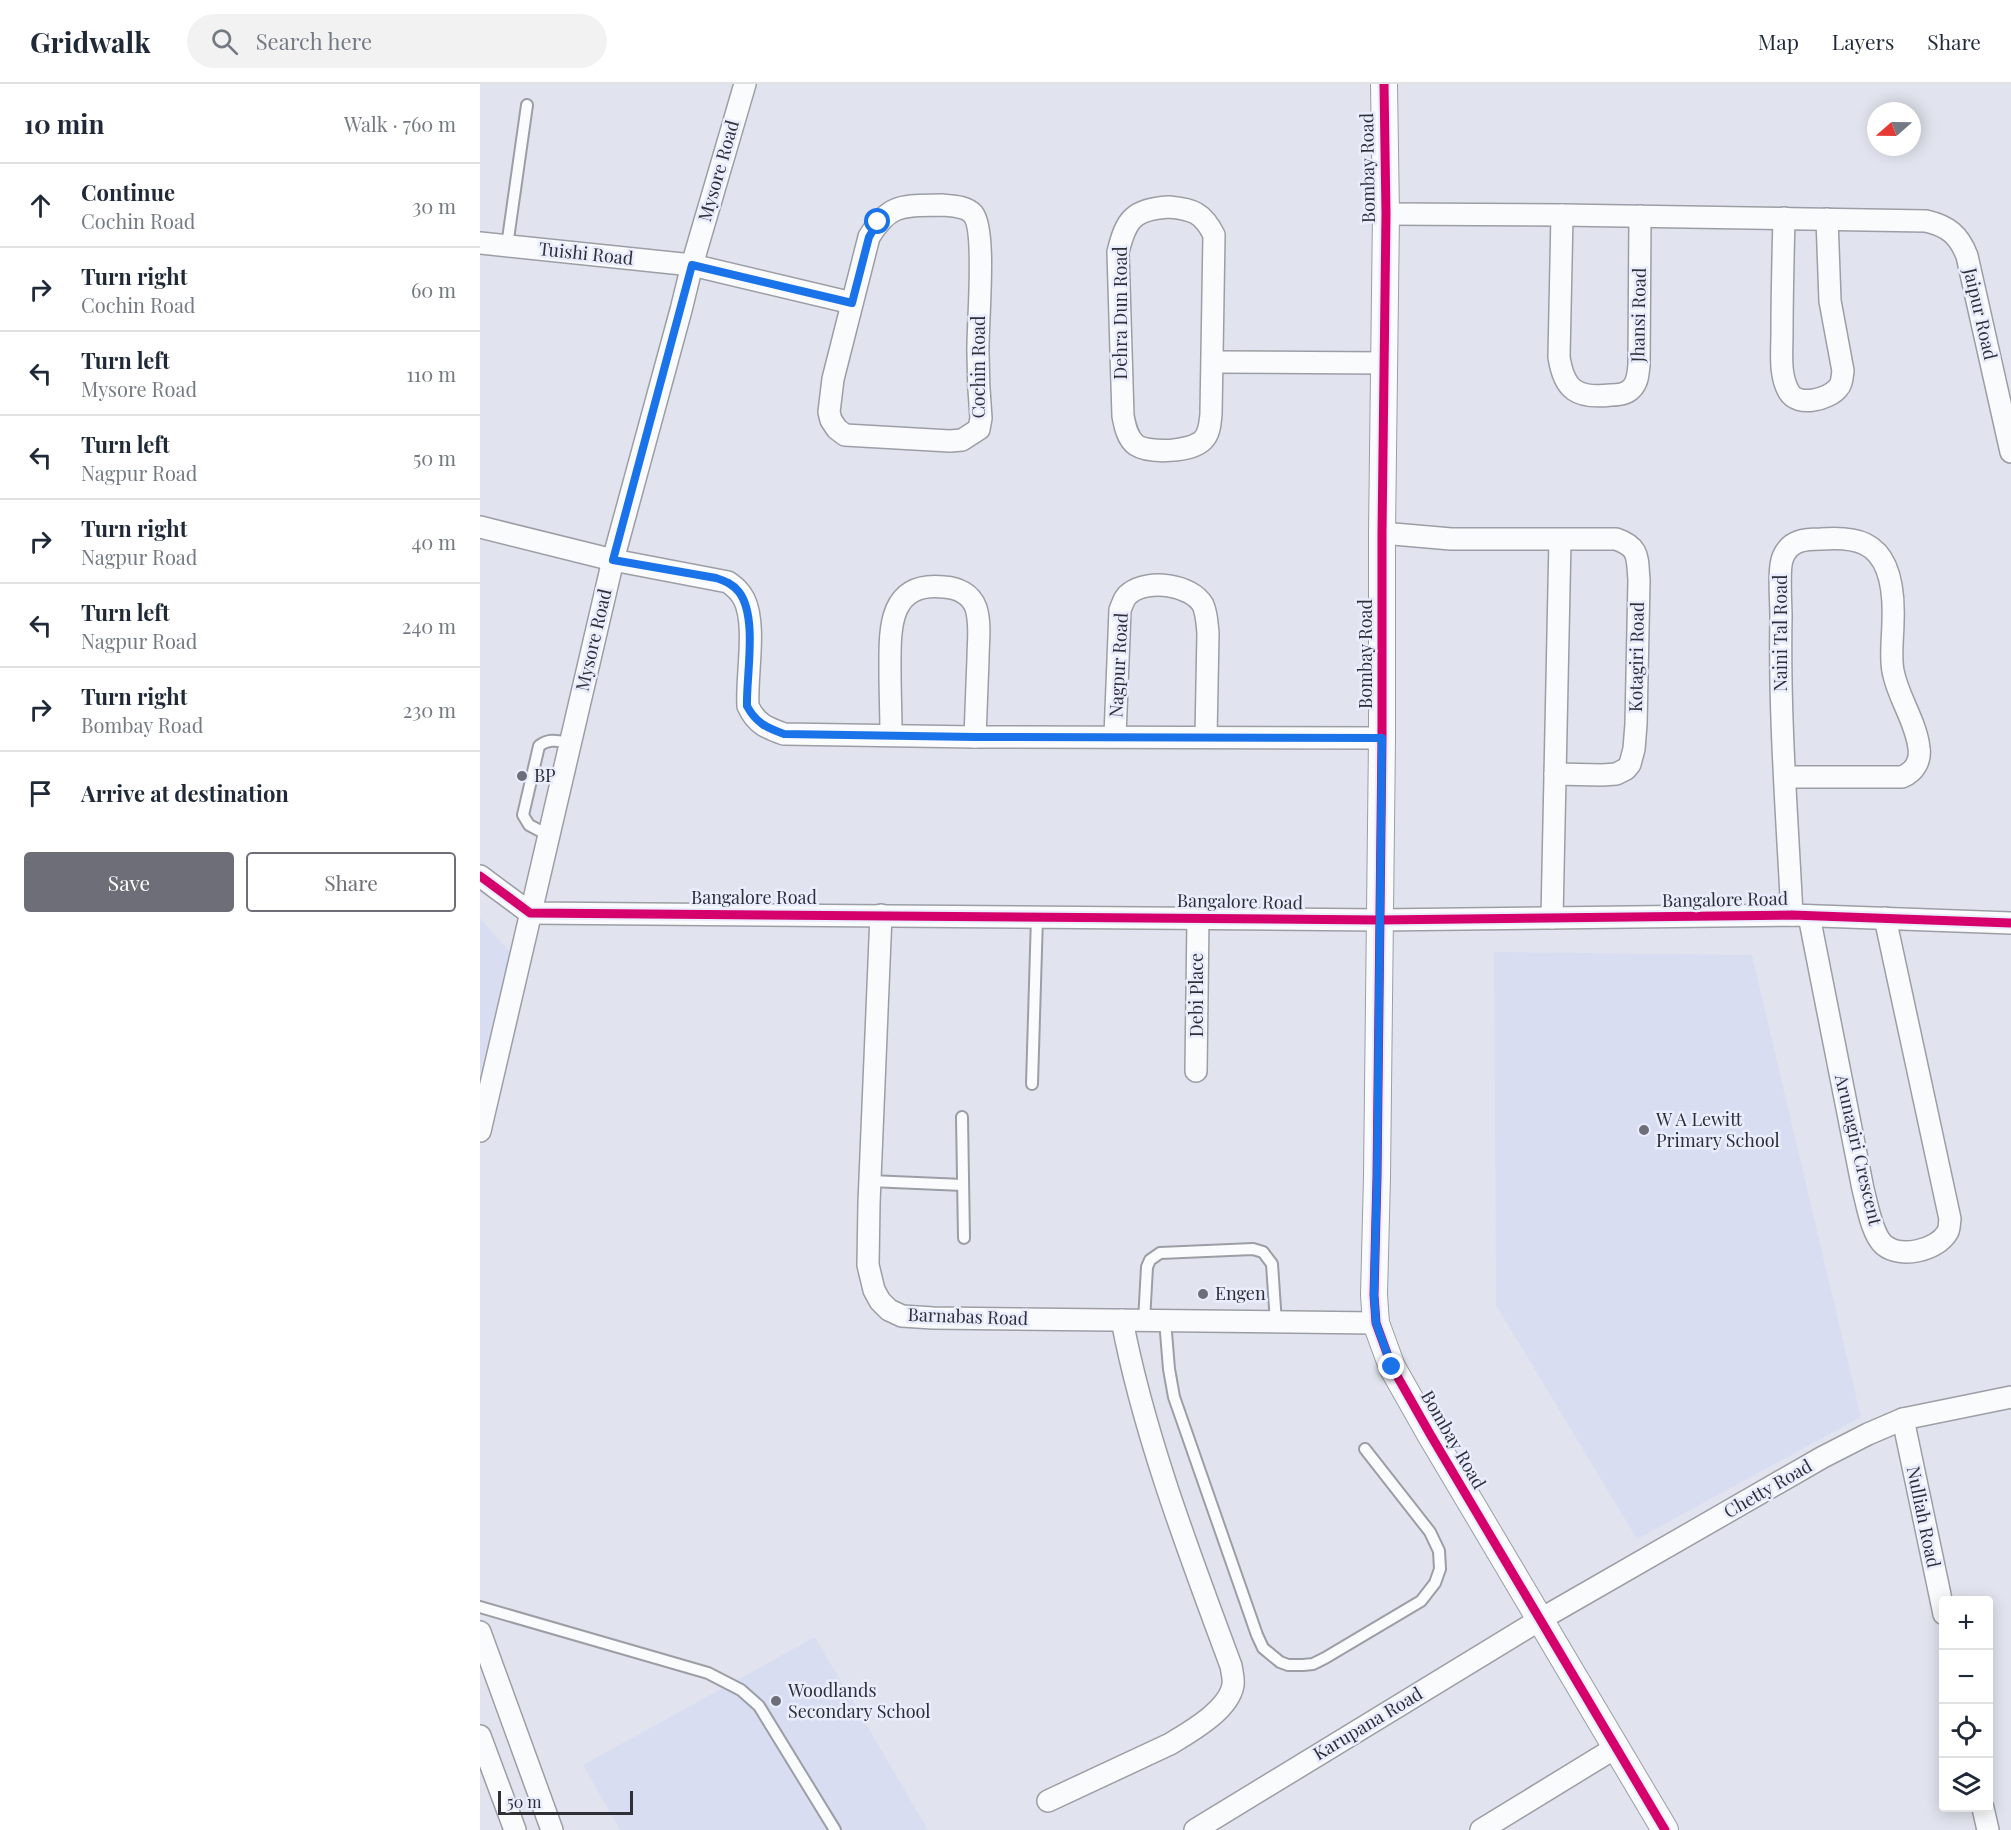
<!DOCTYPE html>
<html lang="en">
<head>
<meta charset="utf-8">
<style>
	:root { --surface:#fff; --page:#f2f2f3; --text:#1f2937; --muted:#747a83; --line:#e0e1e3; --accent:#6d6e77 }
	body { margin:0; font-family:"Playfair Display",serif; background:var(--page); color:var(--text) }
	.controls { position:absolute; right:18px; bottom:18px; display:grid; overflow:hidden; border-radius:6px; box-shadow:0 3px 15px #0003 }
	.controls button { width:54px; height:54px; display:grid; place-items:center; padding:0; border:0; border-bottom:2px solid var(--line); background:var(--surface); color:var(--text); font:30px sans-serif }
	.compass { position:absolute; left:1387px; top:18px; width:54px; height:54px; border-radius:50%; background:var(--surface); box-shadow:0 3px 15px #0003; rotate:250deg }
	.scale { position:absolute; left:18px; bottom:15px; width:135px; box-sizing:border-box; padding-left:6px; border:3px solid #2e2f37; border-top:0; font-size:16px; line-height:21px; white-space:nowrap; color:#2e2f37; -webkit-text-stroke:4px #e9edfd; paint-order:stroke }
	.stop { position:absolute; width:18px; height:18px; margin:-14px; border:4px solid #1a73e8; border-radius:50%; background:#fff }
	.stop.end { background:#1a73e8; border-color:#fff; box-shadow:0 2px 6px #0008 }
	.list { margin:0; padding:0; list-style:none }
	h2 { display:flex; justify-content:space-between; align-items:center; height:78px; margin:0; padding:0 24px; font-size:26px }
	h2 small { font-size:20px; font-weight:400; color:var(--muted) }
	.list li { display:grid; grid-template-columns:39px 1fr auto; gap:18px; align-items:center; box-sizing:border-box; height:84px; padding:0 24px; border-top:2px solid var(--line) }
	.list b { display:block; font-size:22px; white-space:nowrap }
	.list p { margin:0; font-size:20px; white-space:nowrap; color:var(--muted) }
	.list em { font-size:20px; font-style:normal; color:var(--muted) }
	.actions { display:flex; gap:12px; padding:18px 24px }
	.actions a { flex:1; padding:14px 0; border:2px solid var(--accent); border-radius:6px; text-align:center; font-size:21px; color:var(--accent) }
	.actions .main { background:var(--accent); color:#fff }
	.icon { flex:none; width:33px; height:33px; fill:none; stroke:currentColor; stroke-width:2; stroke-linecap:round; stroke-linejoin:round }
	.map { position:relative; flex:none; width:1531px; height:1746px; overflow:hidden }
	header { display:flex; align-items:center; gap:36px; box-sizing:border-box; height:84px; padding:0 30px; background:var(--surface); border-bottom:2px solid var(--line) }
	header strong { font-size:28px }
	nav { display:flex; gap:33px; margin-inline-start:auto; font-size:21px }
	.search { width:420px; height:54px; background:var(--page); display:flex; align-items:center; gap:15px; box-sizing:border-box; padding:0 21px; border-radius:33px; color:var(--muted); font-size:22px }
	main { display:flex }
	aside { flex:1; background:var(--surface) }
	.map>svg:first-child { display:block }
</style>
</head>
<body>
<header>
<strong>Gridwalk</strong>
<div class="search"><svg class="icon" aria-label="search" viewBox="0 0 24 24"><circle cx="10" cy="10" r="6"/><path d="M15 15l6 6"/></svg>Search here</div>
<nav><a>Map</a><a>Layers</a><a>Share</a></nav>
</header>
<main>
<aside>
<h2>10 min<small>Walk · 760 m</small></h2>
<ul class="list">
<li><svg class="icon" aria-label="ahead" viewBox="0 0 24 24"><path d="M12 20V5M6 11l6-6 6 6"/></svg><div><b>Continue</b><p>Cochin Road</p></div><em>30 m</em></li>
<li><svg class="icon" aria-label="right" viewBox="0 0 24 24"><path d="M7 20v-9h11M14 6l5 5-5 5"/></svg><div><b>Turn right</b><p>Cochin Road</p></div><em>60 m</em></li>
<li><svg class="icon" aria-label="left" viewBox="0 0 24 24"><path d="M17 20v-9H6M10 6l-5 5 5 5"/></svg><div><b>Turn left</b><p>Mysore Road</p></div><em>110 m</em></li>
<li><svg class="icon" aria-label="left" viewBox="0 0 24 24"><path d="M17 20v-9H6M10 6l-5 5 5 5"/></svg><div><b>Turn left</b><p>Nagpur Road</p></div><em>50 m</em></li>
<li><svg class="icon" aria-label="right" viewBox="0 0 24 24"><path d="M7 20v-9h11M14 6l5 5-5 5"/></svg><div><b>Turn right</b><p>Nagpur Road</p></div><em>40 m</em></li>
<li><svg class="icon" aria-label="left" viewBox="0 0 24 24"><path d="M17 20v-9H6M10 6l-5 5 5 5"/></svg><div><b>Turn left</b><p>Nagpur Road</p></div><em>240 m</em></li>
<li><svg class="icon" aria-label="right" viewBox="0 0 24 24"><path d="M7 20v-9h11M14 6l5 5-5 5"/></svg><div><b>Turn right</b><p>Bombay Road</p></div><em>230 m</em></li>
<li><svg class="icon" aria-label="arrive" viewBox="0 0 24 24"><path d="M6 21V4h12l-3 4 3 4H6"/></svg><div><b>Arrive at destination</b></div></li>
</ul>
<div class="actions"><a class="main">Save</a><a>Share</a></div>
</aside>
<div class="map">
<svg width="1531" height="1746" viewBox="0 0 1531 1746">
	<rect width="100%" height="100%" fill="#e1e4ee"/>
	<g fill="#d9ddf1">
		<polygon points="0,834 30,868 0,991"/>
		<polygon points="1014,868 1272,871 1381,1333 1157,1455 1016,1221"/>
		<polygon points="335,1553 448,1746 140,1746 103,1681"/>
	</g>
	<g fill="none" stroke-linecap="round" stroke-linejoin="round">
		<defs>
			<g id="service">
				<polyline points="27,162 47,21"/>
				<path d="M68 751 49 741 43 731 59 662C69 654 78 657 90 659"/>
				<polyline points="552,1000 557,833"/>
				<polyline points="482,1033 484,1154"/>
				<polyline points="390,1097 483,1101"/>
				<polyline points="685,1236 689,1285 694,1313 777,1551 783,1564 800,1578 808,1581 823,1581 833,1580 845,1574 941,1517 955,1499 960,1485 959,1467 950,1448 885,1365"/>
				<polyline points="664,1237 667,1183 670,1176 680,1169 773,1165 783,1168 792,1180 796,1239"/>
				<polyline points="0,1523 228,1589 261,1606 279,1622 355,1746"/>
			</g>
			<g id="minor">
				<path d="M462 121C472 122 486 122 493 130 507 147 497 243 498 269 498 291 499 312 501 334L499 345 482 356 470 357 365 351 357 345 351 336 349 328 353 295 389 153C410 118 425 122 462 121Z"/>
				<path d="M689 123C713 125 723 129 734 151L731 330C730 339 730 349 723 356 711 368 670 370 656 361 647 354 645 342 643 332L638 168C646 135 654 125 689 123Z"/>
				<path d="M906 130 1082 131 1446 137C1468 142 1479 151 1487 172L1531 368"/>
				<path d="M1082 131 1079 273C1084 306 1097 315 1131 311 1138 311 1147 310 1152 304 1158 298 1158 289 1159 281L1160 132"/>
				<path d="M1304 134C1303 173 1302 211 1302 249 1302 268 1299 291 1309 308 1318 323 1348 316 1358 304 1362 300 1362 293 1363 287L1350 217 1347 135"/>
				<polyline points="0,159 212,181 372,219"/>
				<polyline points="733,278 904,279"/>
				<path d="M0 443 133 476 248 498C255 503 260 507 264 515 277 541 266 592 268 622 276 640 287 644 304 650L495 653 902 654"/>
				<path d="M902 449 971 455H1136C1160 463 1157 474 1159 496L1156 640 1154 665 1150 680 1146 685 1136 690 1122 691 1075 690"/>
				<path d="M411 651C411 630 410 608 410 587 410 547 407 497 464 503 478 504 491 510 496 524 501 540 498 559 498 575 497 601 496 627 495 653"/>
				<path d="M635 652 640 526C643 519 644 513 650 509 668 495 711 500 723 521 727 530 727 540 728 549L726 653"/>
				<path d="M1305 693H1422C1434 688 1441 677 1439 664 1436 637 1418 614 1413 587 1410 571 1413 553 1413 537 1414 511 1412 473 1385 460 1373 454 1354 454 1341 455 1325 455 1310 456 1303 473 1298 484 1301 518 1301 532 1299 631 1307 732 1312 831"/>
				<polyline points="0,792 50,829 899,836 1312,831 1531,839"/>
				<polyline points="401,831 389,1119 388,1181 394,1206 400,1217 409,1226 422,1232 453,1234 896,1239"/>
				<path d="M1329 832 1383 1105C1387 1120 1392 1151 1404 1161 1421 1175 1457 1166 1467 1149 1470 1145 1469 1140 1470 1135L1405 834"/>
				<polyline points="1072,834 1080,456"/>
				<polyline points="716,987 718,834"/>
				<polyline points="0,1047 133,476 201,226 212,181 265,0"/>
				<polyline points="1423,1335 1464,1530"/>
				<polyline points="0,1548 72,1746"/>
				<polyline points="0,1652 35,1746"/>
				<path d="M568 1717 690 1660C710 1648 749 1626 753 1601 754 1595 752 1588 751 1582 710 1471 664 1352 642 1236"/>
				<polyline points="1503,1724 1508,1746"/>
				<polyline points="715,1746 1061,1535 1343,1373 1388,1350 1423,1335 1531,1313"/>
				<polyline points="1001,1746 1135,1664"/>
			</g>
			<polyline id="tertiary" points="904,0 906,130 902,449 902,654 897,1093 894,1211 896,1239 912,1283 950,1350 1185,1746"/>
		</defs>
		<use href="#service" stroke="#9c9ea6" stroke-width="14"/>
		<use href="#minor" stroke="#9c9ea6" stroke-width="24"/>
		<use href="#tertiary" stroke="#9c9ea6" stroke-width="28"/>
		<use href="#service" stroke="#fafbfc" stroke-width="10"/>
		<use href="#minor" stroke="#fafbfc" stroke-width="21"/>
		<use href="#tertiary" stroke="#fafbfc" stroke-width="26"/>
		<defs>
			<g id="cycleway">
				<polyline points="904,0 906,130 902,449 902,654 897,1093 894,1211 896,1239 912,1283 950,1350 1185,1746"/>
				<polyline points="0,792 50,829 899,836 1312,831 1531,839"/>
			</g>
		</defs>
		<use href="#cycleway" stroke="#e9edfd" stroke-width="13"/>
		<use href="#cycleway" stroke="#d6006c" stroke-width="9"/>
	</g>
	<g fill="none" stroke-linecap="round" stroke-linejoin="round">
		<path stroke="#1a73e8" stroke-width="8" d="M398 138 389 153 372 219 212 181 133 476 236 494C245 497 253 500 259 508 278 533 266 592 267 622 276 639 287 644 304 650L495 653 902 654 897 1093 894 1211 896 1239 912 1283"/>
	</g>
	<g fill="#6d6e77" stroke="#e9edfd" stroke-width="2">
		<circle cx="42" cy="692" r="6"/>
		<circle cx="1164" cy="1046" r="6"/>
		<circle cx="723" cy="1210" r="6"/>
		<circle cx="296" cy="1617" r="6"/>
	</g>
	<g text-anchor="middle" stroke-width="5" stroke-linejoin="round" paint-order="stroke">
		<g font-size="18" fill="#2e2f37" stroke="#e9edfd">
			<text transform="translate(888 84) rotate(-91)" y="6">Bombay Road</text>
			<text transform="translate(239 87) rotate(-74)" y="6">Mysore Road</text>
			<text transform="translate(106 170) rotate(6)" y="6">Tuishi Road</text>
			<text transform="translate(641 229) rotate(-90)" y="6">Dehra Dun Road</text>
			<text transform="translate(1500 230) rotate(77)" y="6">Jaipur Road</text>
			<text transform="translate(1159 231) rotate(-89)" y="6">Jhansi Road</text>
			<text transform="translate(499 283) rotate(-90)" y="6">Cochin Road</text>
			<text transform="translate(1301 549) rotate(-90)" y="6">Naini Tal Road</text>
			<text transform="translate(114 556) rotate(-77)" y="6">Mysore Road</text>
			<text transform="translate(886 570) rotate(-90)" y="6">Bombay Road</text>
			<text transform="translate(1157 573) rotate(-89)" y="6">Kotagiri Road</text>
			<text transform="translate(639 581) rotate(-87)" y="6">Nagpur Road</text>
			<text x="274" y="820">Bangalore Road</text>
			<text transform="translate(1245 816) rotate(-1)" y="6">Bangalore Road</text>
			<text transform="translate(760 818) rotate(1)" y="6">Bangalore Road</text>
			<text transform="translate(717 911) rotate(-90)" y="6">Debi Place</text>
			<text transform="translate(1378 1066) rotate(77)" y="6">Arunagiri Crescent</text>
			<text transform="translate(488 1233) rotate(2)" y="6">Barnabas Road</text>
			<text transform="translate(973 1356) rotate(60)" y="6">Bombay Road</text>
			<text transform="translate(1288 1405) rotate(-30)" y="6">Chetty Road</text>
			<text transform="translate(1443 1433) rotate(78)" y="6">Nulliah Road</text>
			<text transform="translate(888 1640) rotate(-31)" y="6">Karupana Road</text>
		</g>
		<g font-size="18" fill="#2e2f37" stroke="#e9edfd" text-anchor="start">
			<text x="54" y="698">BP</text>
			<text x="1176" y="1042">W A Lewitt<tspan x="1176" dy="21">Primary School</tspan></text>
			<text x="735" y="1216">Engen</text>
			<text x="308" y="1613">Woodlands<tspan x="308" dy="21">Secondary School</tspan></text>
		</g>
	</g>
</svg>
<div class="controls">
<button>+</button>
<button>−</button>
<button><svg class="icon" aria-label="locate" viewBox="0 0 24 24"><circle cx="12" cy="12" r="6"/><path d="M12 2v4M12 18v4M2 12h4M18 12h4"/></svg></button>
<button><svg class="icon" aria-label="layers" viewBox="0 0 24 24"><path d="M12 4l9 5-9 5-9-5zM3 14l9 5 9-5"/></svg></button>
</div>
<svg class="compass" viewBox="-18 -18 36 36"><path d="M0-13l5 13h-10z" fill="#e53935"/><path d="M0 13l5-13h-10z" fill="#747a83"/></svg>
<div class="scale">50 m</div>
<div class="stop" style="left:398px;top:138px"></div>
<div class="stop end" style="left:912px;top:1283px"></div>
</div>
</main>
</body>
</html>
